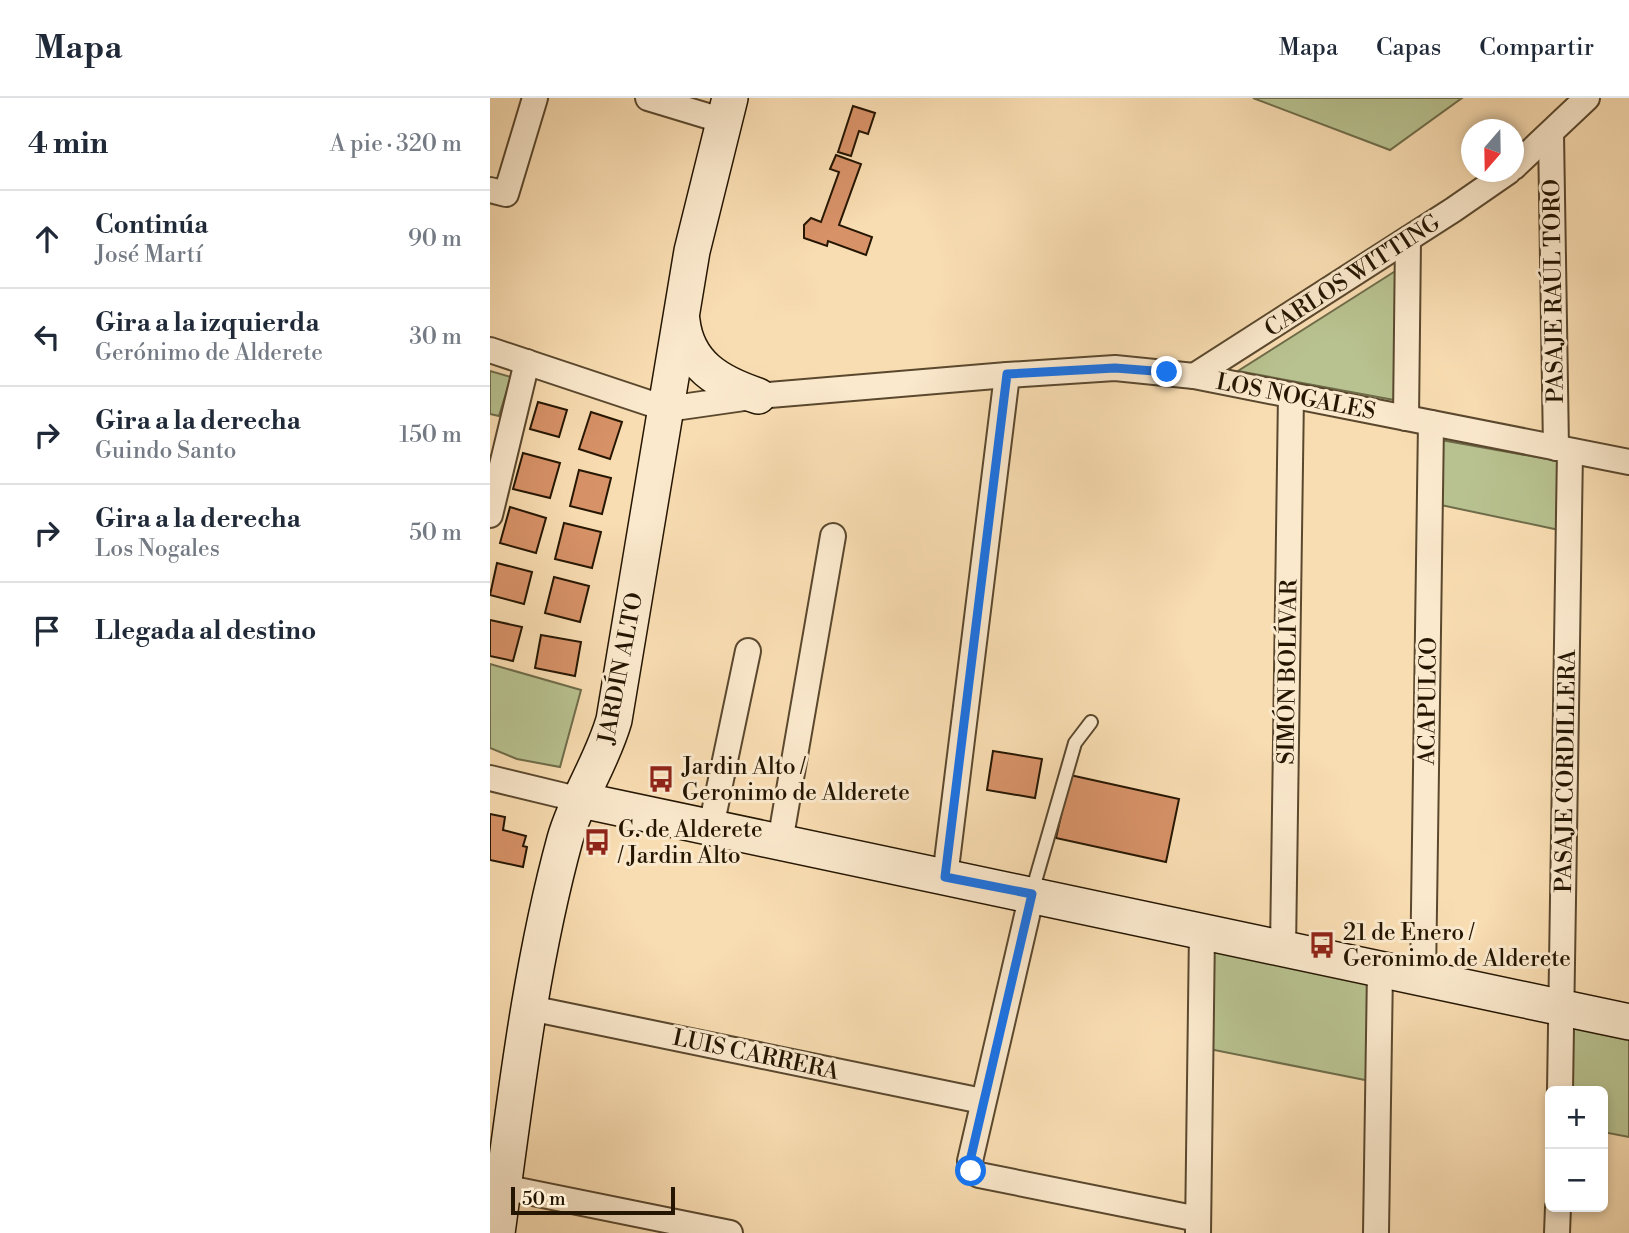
<!DOCTYPE html>
<html lang="es">
<head>
<meta charset="utf-8">
<style>
	:root { --surface:#fff; --page:#f2f2f3; --text:#1f2937; --muted:#747a83; --line:#e0e1e3 }
	body { margin:0; font-family:"Libre Bodoni",serif; background:var(--page); color:var(--text) }
	.controls { position:absolute; right:21px; bottom:21px; display:grid; overflow:hidden; border-radius:10px; box-shadow:0 4px 10px #0003 }
	.controls button { width:63px; height:63px; display:grid; place-items:center; padding:0; border:0; border-bottom:2px solid var(--line); background:var(--surface); color:var(--text); font:35px sans-serif }
	.compass { position:absolute; left:971px; top:21px; width:63px; height:63px; border-radius:50%; background:var(--surface); box-shadow:0 4px 10px #0003; rotate:200deg }
	.scale { position:absolute; left:21px; bottom:18px; width:164px; box-sizing:border-box; padding-left:7px; border:4px solid #251602; border-top:0; font-size:19px; line-height:24px; white-space:nowrap; color:#251602; -webkit-text-stroke:5px #fbe9cd; paint-order:stroke }
	.stop { position:absolute; width:21px; height:21px; margin:-16px; border:5px solid #1a73e8; border-radius:50%; background:#fff }
	.stop.end { background:#1a73e8; border-color:#fff; box-shadow:0 2px 7px #0008 }
	.list { margin:0; padding:0; list-style:none }
	h2 { display:flex; justify-content:space-between; align-items:center; height:91px; margin:0; padding:0 28px; font-size:30px }
	h2 small { font-size:23px; font-weight:400; color:var(--muted) }
	.list li { display:grid; grid-template-columns:46px 1fr auto; gap:21px; align-items:center; box-sizing:border-box; height:98px; padding:0 28px; border-top:2px solid var(--line) }
	.list b { display:block; font-size:26px; white-space:nowrap }
	.list p { margin:0; font-size:23px; white-space:nowrap; color:var(--muted) }
	.list em { font-size:23px; font-style:normal; color:var(--muted) }
	.icon { flex:none; width:38px; height:38px; fill:none; stroke:currentColor; stroke-width:2; stroke-linecap:round; stroke-linejoin:round }
	.map { position:relative; flex:none; width:1139px; height:1135px; overflow:hidden }
	header { display:flex; align-items:center; gap:42px; box-sizing:border-box; height:98px; padding:0 35px; background:var(--surface); border-bottom:2px solid var(--line) }
	header strong { font-size:33px }
	nav { display:flex; gap:38px; margin-inline-start:auto; font-size:24px }
	main { display:flex }
	aside { flex:1; background:var(--surface) }
	.map>svg:first-child { display:block }
</style>
</head>
<body>
<header>
<strong>Mapa</strong>
<nav><a>Mapa</a><a>Capas</a><a>Compartir</a></nav>
</header>
<main>
<aside>
<h2>4 min<small>A pie · 320 m</small></h2>
<ul class="list">
<li><svg class="icon" aria-label="ahead" viewBox="0 0 24 24"><path d="M12 20V5M6 11l6-6 6 6"/></svg><div><b>Continúa</b><p>José Martí</p></div><em>90 m</em></li>
<li><svg class="icon" aria-label="left" viewBox="0 0 24 24"><path d="M17 20v-9H6M10 6l-5 5 5 5"/></svg><div><b>Gira a la izquierda</b><p>Gerónimo de Alderete</p></div><em>30 m</em></li>
<li><svg class="icon" aria-label="right" viewBox="0 0 24 24"><path d="M7 20v-9h11M14 6l5 5-5 5"/></svg><div><b>Gira a la derecha</b><p>Guindo Santo</p></div><em>150 m</em></li>
<li><svg class="icon" aria-label="right" viewBox="0 0 24 24"><path d="M7 20v-9h11M14 6l5 5-5 5"/></svg><div><b>Gira a la derecha</b><p>Los Nogales</p></div><em>50 m</em></li>
<li><svg class="icon" aria-label="arrive" viewBox="0 0 24 24"><path d="M6 21V4h12l-3 4 3 4H6"/></svg><div><b>Llegada al destino</b></div></li>
</ul>
</aside>
<div class="map">
<svg width="1139" height="1135" viewBox="0 0 1139 1135">
	<rect width="100%" height="100%" fill="#f9ddb2"/>
	<filter id="stains"><feTurbulence type="fractalNoise" baseFrequency=".00286" numOctaves="4"/><feColorMatrix values="0 0 0 0 .2 0 0 0 0 .09 0 0 0 0 .02 0 0 0 .5 -.17"/></filter>
	<radialGradient id="worn" r=".72"><stop offset=".6" stop-color="#630" stop-opacity="0"/><stop offset="1" stop-color="#630" stop-opacity=".3"/></radialGradient>
	<g fill="#b8c290" stroke="#6e6c49" stroke-width="2">
		<polygon points="763,0 972,0 900,52"/>
		<polygon points="907,172 904,302 748,273"/>
		<polygon points="0,273 21,279 9,318 0,316"/>
		<polygon points="951,342 1074,364 1069,432 946,406"/>
		<polygon points="0,566 91,592 70,669 27,661 0,650"/>
		<polygon points="722,844 877,883 880,983 719,951"/>
		<polygon points="1076,921 1139,936 1139,1039 1113,1034 1113,993 1074,993"/>
	</g>
	<g fill="#d89268" stroke="#251602" stroke-width="2">
		<polygon points="363,8 385,15 378,36 369,33 361,58 348,54"/>
		<polygon points="346,57 371,66 349,127 382,139 376,157 338,143 337,148 314,140 314,127 321,120 331,124 349,74 340,71"/>
		<polygon points="48,304 77,312 69,339 40,331"/>
		<polygon points="101,314 132,324 120,361 89,351"/>
		<polygon points="33,355 70,365 60,400 23,391"/>
		<polygon points="89,372 121,380 112,416 80,408"/>
		<polygon points="20,409 56,420 46,455 10,445"/>
		<polygon points="74,425 111,434 102,470 65,461"/>
		<polygon points="7,465 42,474 34,506 0,497"/>
		<polygon points="64,479 99,488 90,524 55,515"/>
		<polygon points="0,522 32,529 23,563 0,558"/>
		<polygon points="51,537 91,544 85,578 45,570"/>
		<polygon points="503,653 552,661 545,700 497,692"/>
		<polygon points="580,677 689,701 676,764 566,740"/>
		<polygon points="0,716 15,719 13,732 36,738 33,748 37,749 33,769 0,762"/>
	</g>
	<g fill="none" stroke-linecap="round" stroke-linejoin="round">
		<defs>
			<polyline id="lane" points="542,794 585,645 601,624"/>
			<g id="street">
				<polyline points="158,0 234,23"/>
				<polyline points="1061,36 1066,350"/>
				<polyline points="1024,69 1097,0"/>
				<polyline points="0,92 16,96 45,0"/>
				<polyline points="0,252 177,311 268,298 517,277 625,270 704,278 1139,364"/>
				<polyline points="704,278 963,112 1018,74"/>
				<polyline points="916,320 918,141"/>
				<polyline points="0,417 37,264"/>
				<polyline points="0,680 91,702"/>
				<polyline points="221,729 258,553"/>
				<polyline points="290,744 343,438"/>
				<polyline points="455,779 517,277"/>
				<polyline points="542,796 480,1063 481,1073 489,1077 708,1121"/>
				<polyline points="793,851 801,297"/>
				<polyline points="933,880 941,325"/>
				<polyline points="40,910 492,1003"/>
				<polyline points="1070,993 1080,353"/>
				<polyline points="13,1089 240,1135"/>
				<polyline points="708,1135 712,834"/>
				<polyline points="886,1135 890,872"/>
				<polyline points="1067,1135 1068,1109"/>
			</g>
			<g id="secondary">
				<path d="M192 223C197 267 229 285 268 298"/>
				<polyline points="91,702 1139,924"/>
				<path d="M7 1135C25 1004 40 869 75 741 87 699 112 664 124 622L202 153 240 0"/>
			</g>
		</defs>
		<use href="#lane" stroke="#5a482e" stroke-width="16"/>
		<use href="#street" stroke="#5a482e" stroke-width="28"/>
		<use href="#secondary" stroke="#251602" stroke-width="38"/>
		<use href="#lane" stroke="#fbe9cd" stroke-width="12"/>
		<use href="#street" stroke="#fbe9cd" stroke-width="24"/>
		<use href="#secondary" stroke="#fbe9cd" stroke-width="35"/>
	</g>
	<g fill="none" stroke-linecap="round" stroke-linejoin="round">
		<polyline stroke="#1a73e8" stroke-width="9" points="481,1073 480,1063 542,796 455,779 517,276 625,270 677,274"/>
	</g>
	<defs>
		<symbol id="bus-bare" viewBox="-9 -9 18 18"><path d="M-5-6H5V4H4V6H2V4H-2V6H-4V4H-5ZM-3.5-4V0h7V-4ZM-3.5 1.2v1.5H-2V1.2ZM2 1.2v1.5H3.5V1.2Z" fill="#8f2418" stroke="#fbe9cd" stroke-width="2.5" paint-order="stroke"/></symbol>
	</defs>
	<g fill-rule="evenodd">
		<use href="#bus-bare" x="152" y="662" width="38" height="38"/>
		<use href="#bus-bare" x="88" y="725" width="38" height="38"/>
		<use href="#bus-bare" x="813" y="828" width="38" height="38"/>
	</g>
	<g text-anchor="middle" stroke-width="6" stroke-linejoin="round" paint-order="stroke">
		<g font-size="23" fill="#251602" stroke="#fbe9cd">
			<text transform="translate(862 177) rotate(-33)" y="8">CARLOS WITTING</text>
			<text transform="translate(1063 193) rotate(-91)" y="8">PASAJE RAÚL TORO</text>
			<text transform="translate(806 298) rotate(11)" y="8">LOS NOGALES</text>
			<text transform="translate(130 570) rotate(-79)" y="8">JARDÍN ALTO</text>
			<text transform="translate(797 574) rotate(-89)" y="8">SIMÓN BOLÍVAR</text>
			<text transform="translate(937 603) rotate(-89)" y="8">ACAPULCO</text>
			<text transform="translate(1075 673) rotate(-89)" y="8">PASAJE CORDILLERA</text>
			<text transform="translate(266 956) rotate(12)" y="8">LUIS CARRERA</text>
		</g>
		<g font-size="23" fill="#251602" stroke="#fbe9cd" text-anchor="start">
			<text x="192" y="676">Jardin Alto /<tspan x="192" dy="26">Geronimo de Alderete</tspan></text>
			<text x="128" y="739">G. de Alderete<tspan x="128" dy="26">/ Jardin Alto</tspan></text>
			<text x="853" y="842">21 de Enero /<tspan x="853" dy="26">Geronimo de Alderete</tspan></text>
		</g>
	</g>
	<rect width="100%" height="100%" filter="url(#stains)"/>
	<rect width="100%" height="100%" fill="url(#worn)"/>
</svg>
<div class="controls">
<button>+</button>
<button>−</button>
</div>
<svg class="compass" viewBox="-18 -18 36 36"><path d="M0-13l5 13h-10z" fill="#e53935"/><path d="M0 13l5-13h-10z" fill="#747a83"/></svg>
<div class="scale">50 m</div>
<div class="stop" style="left:481px;top:1073px"></div>
<div class="stop end" style="left:677px;top:274px"></div>
</div>
</main>
</body>
</html>
